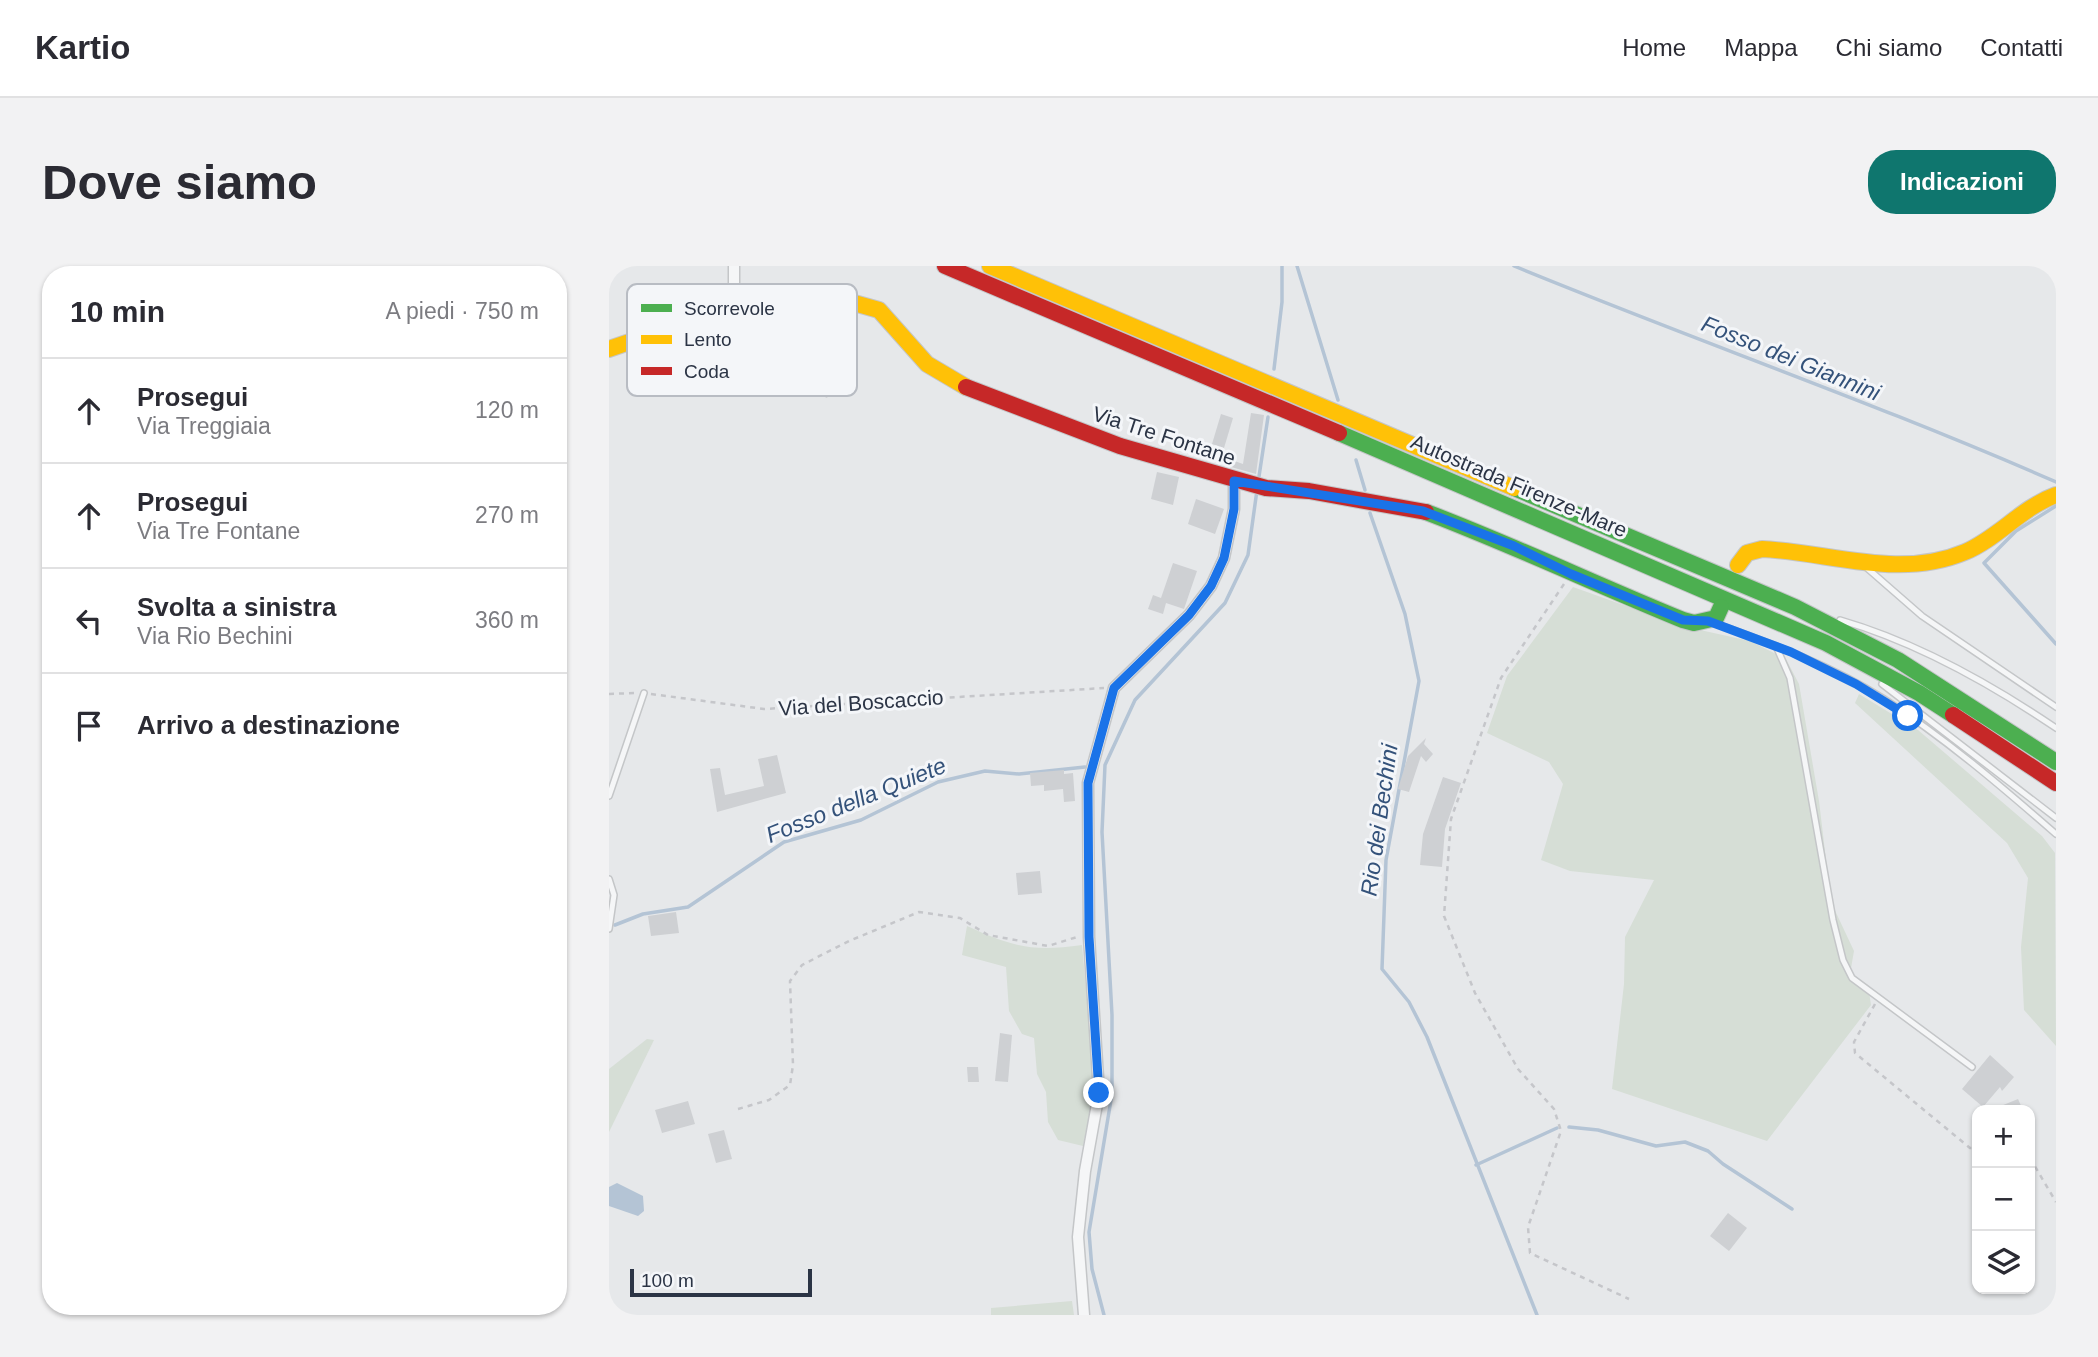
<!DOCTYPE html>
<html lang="it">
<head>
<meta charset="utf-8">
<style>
	:root { --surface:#fff; --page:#f2f2f3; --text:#2b2b33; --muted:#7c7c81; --line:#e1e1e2; --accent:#0f766e }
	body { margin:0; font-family:Helvetica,sans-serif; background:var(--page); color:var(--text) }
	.controls { position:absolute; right:21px; bottom:21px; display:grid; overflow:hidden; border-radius:14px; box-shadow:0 2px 5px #0004 }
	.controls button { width:63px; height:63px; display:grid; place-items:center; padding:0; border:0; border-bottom:2px solid var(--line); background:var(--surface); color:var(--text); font:35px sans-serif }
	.scale { position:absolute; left:21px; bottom:18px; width:182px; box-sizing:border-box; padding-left:7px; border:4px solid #2b3445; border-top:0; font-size:19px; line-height:24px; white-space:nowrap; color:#2b3445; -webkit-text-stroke:5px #f4f6f9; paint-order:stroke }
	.stop { position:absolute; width:21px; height:21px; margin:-16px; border:5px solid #1a73e8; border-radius:50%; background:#fff }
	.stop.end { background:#1a73e8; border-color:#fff; box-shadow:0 2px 7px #0008 }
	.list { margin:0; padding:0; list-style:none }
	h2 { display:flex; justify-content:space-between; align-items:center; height:91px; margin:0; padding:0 28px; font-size:30px }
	h2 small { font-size:23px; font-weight:400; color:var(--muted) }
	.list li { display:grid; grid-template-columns:46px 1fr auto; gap:21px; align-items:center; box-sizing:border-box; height:105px; padding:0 28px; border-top:2px solid var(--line) }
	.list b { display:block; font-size:26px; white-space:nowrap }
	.list p { margin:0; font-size:23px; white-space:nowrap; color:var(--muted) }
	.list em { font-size:23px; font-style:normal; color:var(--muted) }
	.icon { flex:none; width:38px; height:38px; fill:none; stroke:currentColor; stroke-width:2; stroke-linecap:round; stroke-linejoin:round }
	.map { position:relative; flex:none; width:1447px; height:1049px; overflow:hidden; border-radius:28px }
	header { display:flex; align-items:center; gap:42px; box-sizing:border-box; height:98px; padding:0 35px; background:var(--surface); border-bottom:2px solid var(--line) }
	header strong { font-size:33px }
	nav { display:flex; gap:38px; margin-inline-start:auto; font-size:24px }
	.intro { display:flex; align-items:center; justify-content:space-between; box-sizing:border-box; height:168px; padding:0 42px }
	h1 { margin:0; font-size:49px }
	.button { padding:18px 32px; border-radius:28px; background:var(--accent); color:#fff; font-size:24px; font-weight:700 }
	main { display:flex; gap:42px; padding:0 42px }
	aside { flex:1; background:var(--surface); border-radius:28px; box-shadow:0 2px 5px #0004 }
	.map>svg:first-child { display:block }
</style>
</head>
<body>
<header>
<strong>Kartio</strong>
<nav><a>Home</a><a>Mappa</a><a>Chi siamo</a><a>Contatti</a></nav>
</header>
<div class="intro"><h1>Dove siamo</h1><a class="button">Indicazioni</a></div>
<main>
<aside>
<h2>10 min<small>A piedi · 750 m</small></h2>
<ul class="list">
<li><svg class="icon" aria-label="ahead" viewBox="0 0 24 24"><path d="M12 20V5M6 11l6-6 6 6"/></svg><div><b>Prosegui</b><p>Via Treggiaia</p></div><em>120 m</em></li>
<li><svg class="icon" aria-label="ahead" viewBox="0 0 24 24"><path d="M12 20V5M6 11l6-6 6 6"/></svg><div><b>Prosegui</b><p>Via Tre Fontane</p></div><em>270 m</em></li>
<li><svg class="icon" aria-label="left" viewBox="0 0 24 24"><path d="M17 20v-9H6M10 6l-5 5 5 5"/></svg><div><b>Svolta a sinistra</b><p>Via Rio Bechini</p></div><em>360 m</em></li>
<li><svg class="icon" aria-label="arrive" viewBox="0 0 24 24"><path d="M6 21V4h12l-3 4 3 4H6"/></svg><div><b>Arrivo a destinazione</b></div></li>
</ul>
</aside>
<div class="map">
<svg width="1447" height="1049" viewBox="0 0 1447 1049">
	<rect width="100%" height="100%" fill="#e6e8ea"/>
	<g fill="#d6ded6">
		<polygon points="964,321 1073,360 1141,375 1177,393 1190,418 1210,535 1222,636 1245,685 1241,708 1259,719 1262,739 1158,875 1003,823 1015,718 1016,671 1045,614 961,605 932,594 954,518 940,496 878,467 898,410"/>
		<polygon points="1250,428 1309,464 1433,570 1446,587 1447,780 1415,744 1412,681 1419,612 1398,577 1246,437"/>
		<path d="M358 660C404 681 424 686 473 679L486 820 474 880 449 874 439 856 437 826 428 808 425 772 413 768 400 745 397 701 353 689Z"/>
		<polygon points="38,773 45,774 0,866 0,803"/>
		<polygon points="463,1035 465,1049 382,1049 382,1042"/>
	</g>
	<polygon fill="#b4c4d5" points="8,917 34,930 35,945 29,950 0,940 0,921"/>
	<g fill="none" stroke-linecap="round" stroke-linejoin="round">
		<g stroke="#b4c4d5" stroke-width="3.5">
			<polyline points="688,0 729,134"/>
			<path d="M905 0C1085 74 1269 138 1447 216"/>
			<polyline points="665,103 673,36 673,0"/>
			<polyline points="747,194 756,224"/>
			<polyline points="649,217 659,151"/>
			<polyline points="1447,240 1407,265 1375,297 1447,378"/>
			<polyline points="761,247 796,348 810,415 777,594 773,703 800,736 818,771 928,1049"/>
			<polyline points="6,659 34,648 79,641 175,576 252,554 329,516 376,505 410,508 476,501"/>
			<polyline points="960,861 989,864 1047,880 1076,876 1099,885 1114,898 1183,943"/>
			<polyline points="867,899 948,862"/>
			<polyline points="495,1049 483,1003 480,966 503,828 503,749 493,566 496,499 526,434 616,337 639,289 648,224"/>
		</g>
	</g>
	<g fill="#ced0d3">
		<polygon points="212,78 228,86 215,114 225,119 218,132 192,120"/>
		<polygon points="642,147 655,149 647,208 615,199 617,192 634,198"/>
		<polygon points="612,148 624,152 615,182 603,178"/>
		<polygon points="548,206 570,211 564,239 542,233"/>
		<polygon points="587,233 615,243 606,268 579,258"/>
		<polygon points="564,297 588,305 575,343 557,337 554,348 539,343 544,329 552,332"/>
		<polygon points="817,472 815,478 824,488 817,496 812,490 800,526 789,523 799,490"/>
		<polygon points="168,489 177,527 108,546 101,503 111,502 116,529 155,520 149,493"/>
		<polygon points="455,504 455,508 464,507 466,535 455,536 454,523 435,525 435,519 422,520 421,507"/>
		<polygon points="834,511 852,517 836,563 833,601 811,599 814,568"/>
		<polygon points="431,605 433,627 409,629 407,607"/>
		<polygon points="67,646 70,667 42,670 39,650"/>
		<polygon points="391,767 403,769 399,816 386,815"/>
		<polygon points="1381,789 1405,811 1393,825 1391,821 1374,841 1353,823"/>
		<polygon points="358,801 369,801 370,816 359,816"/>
		<polygon points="1409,833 1414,844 1382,844"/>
		<polygon points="79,835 86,858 53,867 46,844"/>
		<polygon points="115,864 123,893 107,897 99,868"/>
		<polygon points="1119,947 1138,962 1120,985 1101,970"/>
	</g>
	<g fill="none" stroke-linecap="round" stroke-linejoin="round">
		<defs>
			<g id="lane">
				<polyline points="1258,302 1313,350 1447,441"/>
				<path d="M1231 354C1307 376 1382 418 1447 462"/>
				<path d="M1105 357C1164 378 1223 400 1275 433 1336 472 1393 521 1447 568"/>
				<polyline points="1167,380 1181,412 1224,654 1234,694 1243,712 1363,801"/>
				<polyline points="1273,418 1447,552"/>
				<polyline points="0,530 35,427"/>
				<polyline points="0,613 5,629 0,663"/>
			</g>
			<g id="street">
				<polyline points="125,0 125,40"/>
				<polyline points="475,1049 469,971 476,905 490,827 480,671 479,517 505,422 580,349 602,320 615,292 625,243 625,215"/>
			</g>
			<g id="fast">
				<polyline points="730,167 1217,377 1310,427 1344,449"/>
				<polyline points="905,222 1186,341 1289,394 1447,496"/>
				<path d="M817 246C904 279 988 319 1074 354L1085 357 1107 352 1112 341"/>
			</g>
			<g id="slow">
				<polyline points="381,0 905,222"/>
				<polyline points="0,83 125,40 162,33 199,31 238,35 270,44 318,98 357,121"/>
				<path d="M1129 299 1138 287 1153 283C1220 286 1290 314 1356 286 1389 272 1412 242 1447 229"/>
			</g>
			<g id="jam">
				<polyline points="336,0 730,167"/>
				<polyline points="357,121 511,180 657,222 700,225 817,246"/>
				<polyline points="1344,449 1447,517"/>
			</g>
		</defs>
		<use href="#lane" stroke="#c4c6c8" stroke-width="8"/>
		<use href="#street" stroke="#c4c6c8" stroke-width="13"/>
		<use href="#fast" stroke="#c4c6c8" stroke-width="18"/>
		<use href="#slow" stroke="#c4c6c8" stroke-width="18"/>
		<use href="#jam" stroke="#c4c6c8" stroke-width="18"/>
		<g stroke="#c5c6ca" stroke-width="2.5" stroke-dasharray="5 5" stroke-linecap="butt">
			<polyline points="955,318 892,412 842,553 835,650 866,727 909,803 945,843 952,865 919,961 921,987 1020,1033"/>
			<polyline points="0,428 25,427"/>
			<polyline points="42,428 155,443 495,422"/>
			<polyline points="1266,738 1245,776 1246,787 1361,882 1368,882"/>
			<polyline points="129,843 160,834 181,819 184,799 181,715 193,699 240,675 310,646 351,652 379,669 439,680 468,671"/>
			<polyline points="1421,892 1447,936"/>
		</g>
		<use href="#lane" stroke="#f5f6f7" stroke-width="5"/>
		<use href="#street" stroke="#f5f6f7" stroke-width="10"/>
		<use href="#fast" stroke="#4caf50" stroke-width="16"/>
		<use href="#slow" stroke="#ffc107" stroke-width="16"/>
		<use href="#jam" stroke="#c62828" stroke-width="16"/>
	</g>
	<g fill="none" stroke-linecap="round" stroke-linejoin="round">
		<polyline stroke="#1a73e8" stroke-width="9" points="490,827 480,671 479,517 505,422 580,349 602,320 615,292 625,243 625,215 814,245 905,280 962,308 1074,354 1099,355 1182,386 1247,418 1299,450"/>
	</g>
	<g text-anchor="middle" stroke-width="6" stroke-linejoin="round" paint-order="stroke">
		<g font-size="21" fill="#2b3445" stroke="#f4f6f9">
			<text transform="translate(555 170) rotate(18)" y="7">Via Tre Fontane</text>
			<text transform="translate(910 220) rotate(23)" y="7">Autostrada Firenze-Mare</text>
			<text transform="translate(252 437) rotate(-4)" y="7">Via del Boscaccio</text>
		</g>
		<g font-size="23" font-style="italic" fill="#34527a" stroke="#f4f6f9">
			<text transform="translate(1182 92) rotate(22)" y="8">Fosso dei Giannini</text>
			<text transform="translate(247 534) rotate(-22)" y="8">Fosso della Quiete</text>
			<text transform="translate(770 554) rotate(-82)" y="8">Rio dei Bechini</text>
		</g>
	</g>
	<rect x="18" y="18" width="230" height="112" rx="10" fill="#f4f6f9" stroke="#b8bcc3" stroke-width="2"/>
	<rect x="32" y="38" width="31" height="8" fill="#4caf50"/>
	<rect x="32" y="69" width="31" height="9" fill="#ffc107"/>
	<rect x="32" y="101" width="31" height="8" fill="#c62828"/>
	<g font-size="19" fill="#2b3445">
		<text x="75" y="49">Scorrevole</text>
		<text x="75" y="80">Lento</text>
		<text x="75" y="112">Coda</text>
	</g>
</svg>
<div class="controls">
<button>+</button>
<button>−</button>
<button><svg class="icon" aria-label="layers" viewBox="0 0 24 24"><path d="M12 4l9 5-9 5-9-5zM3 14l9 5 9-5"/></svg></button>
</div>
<div class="scale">100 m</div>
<div class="stop" style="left:1299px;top:450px"></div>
<div class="stop end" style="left:490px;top:827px"></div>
</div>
</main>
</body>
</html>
